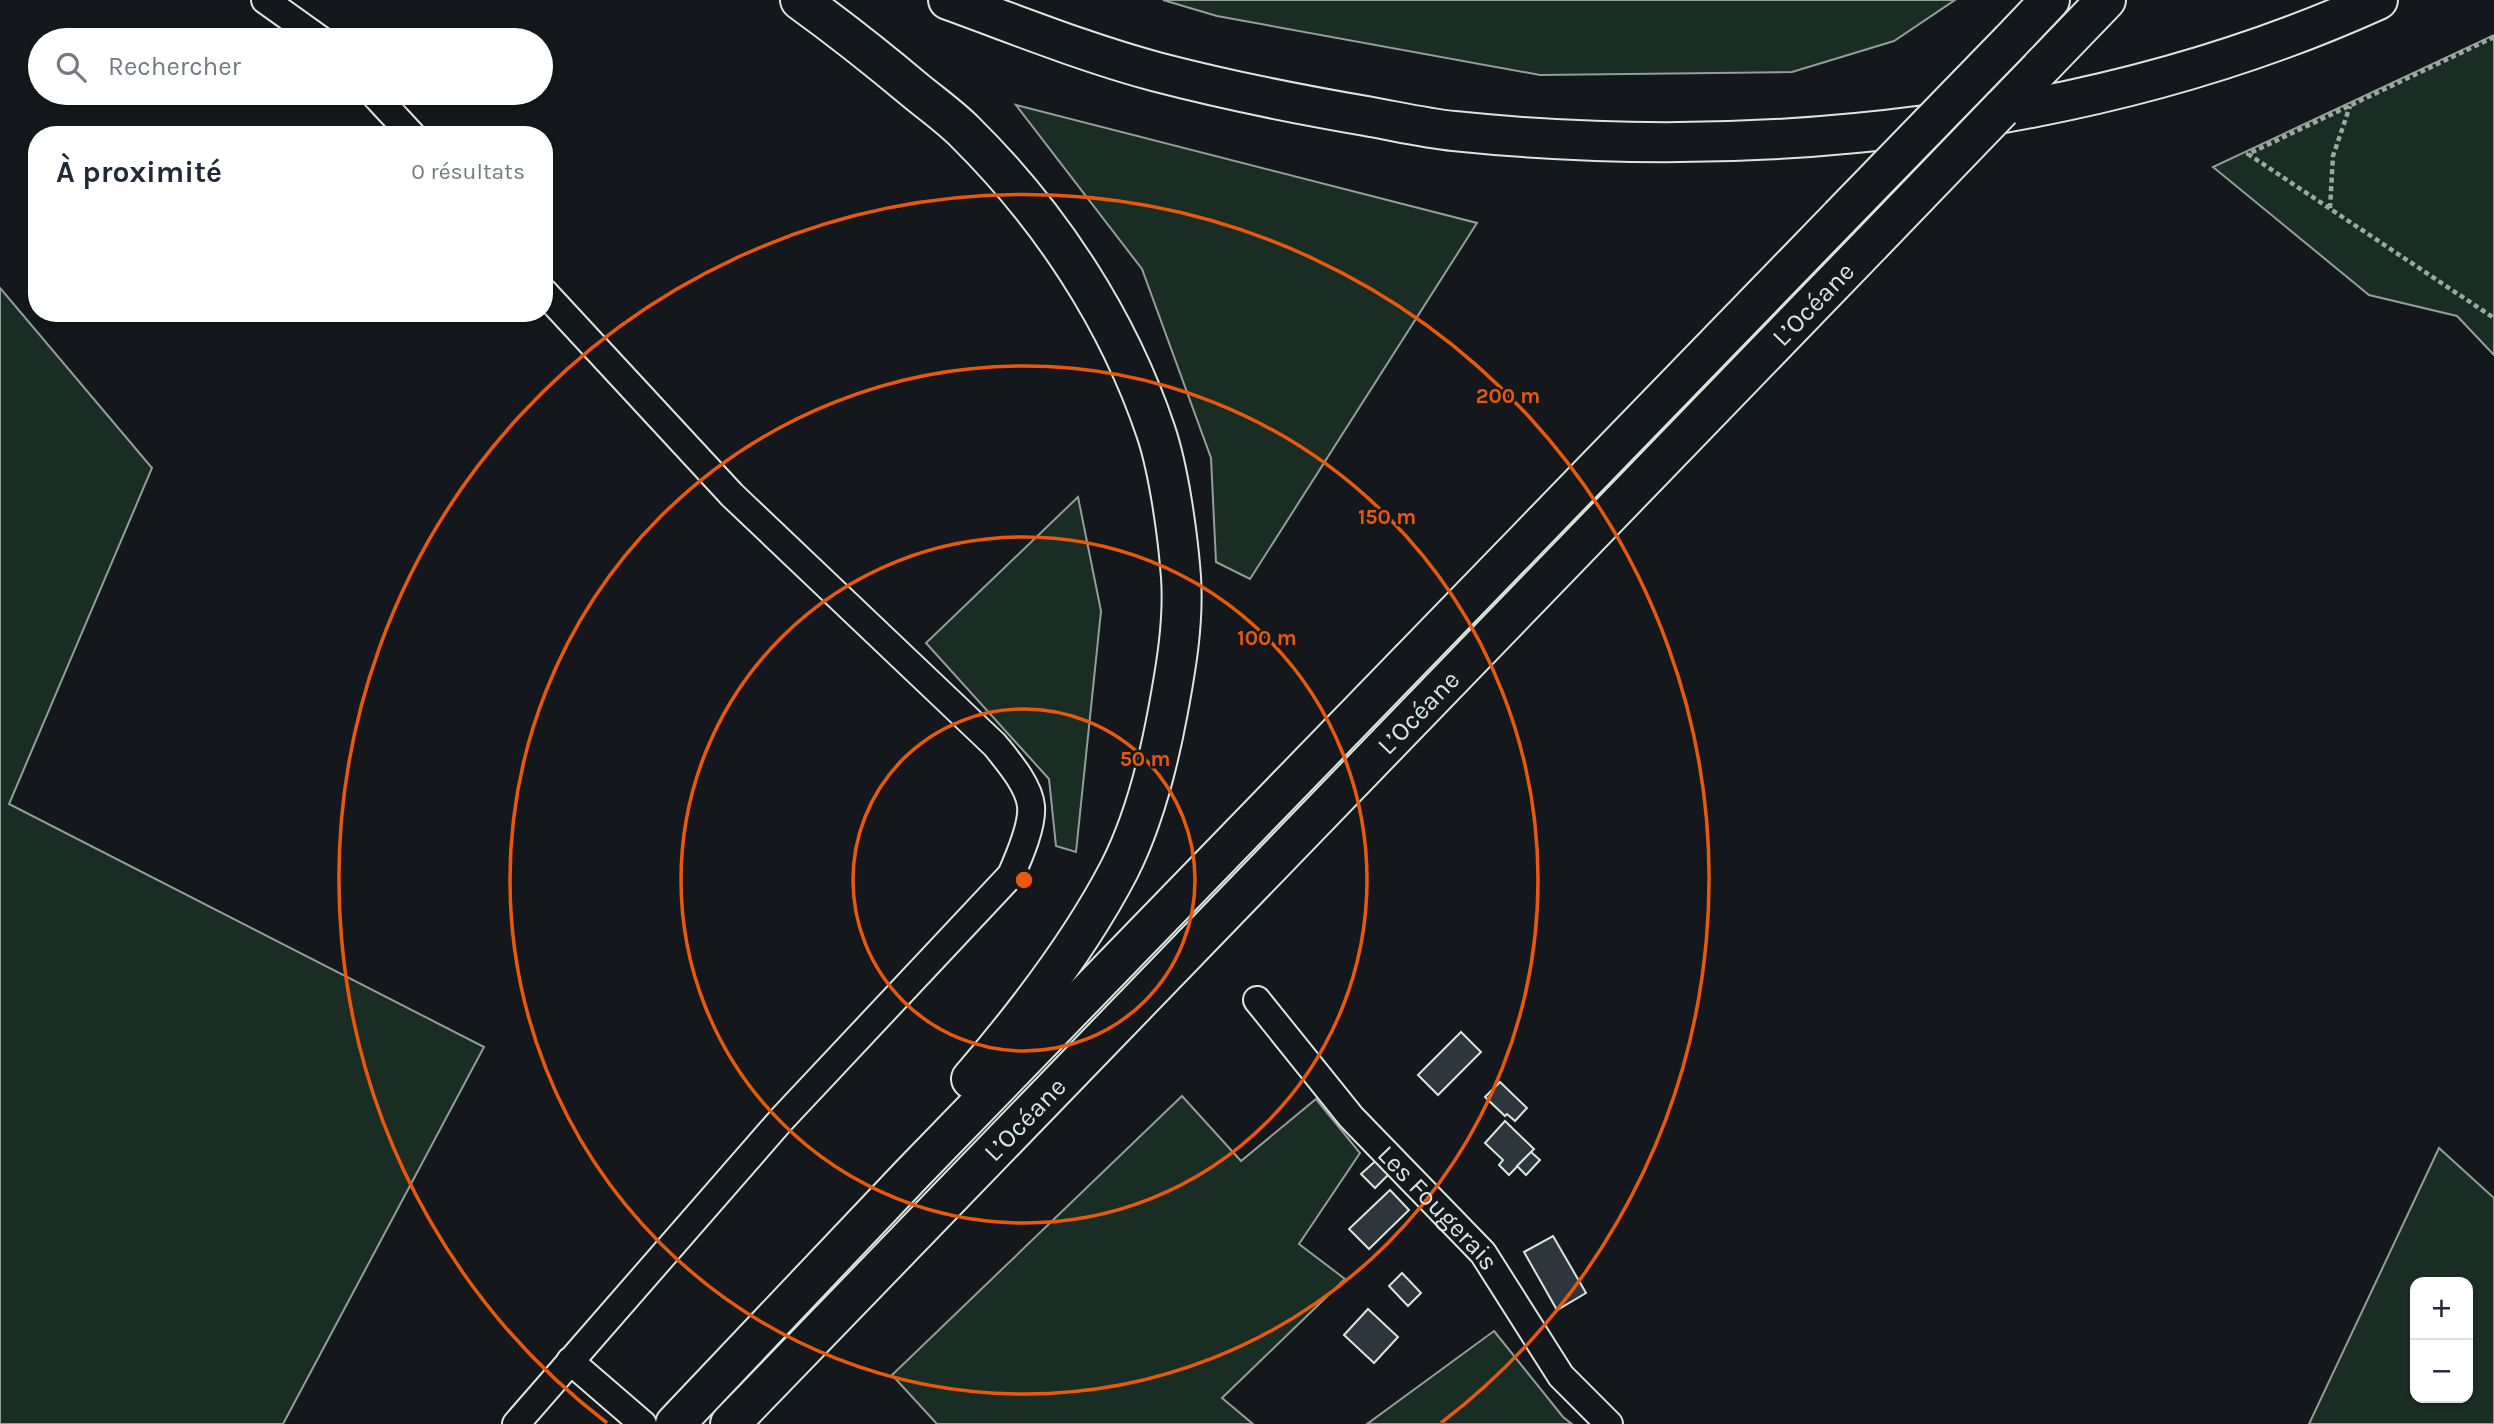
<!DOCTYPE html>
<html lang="fr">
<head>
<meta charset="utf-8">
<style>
	:root { --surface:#fff; --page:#f2f2f3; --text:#1f2937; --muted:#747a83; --line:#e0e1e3 }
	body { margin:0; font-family:Karla,sans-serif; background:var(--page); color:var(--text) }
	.controls { position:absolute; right:21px; bottom:21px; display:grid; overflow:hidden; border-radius:14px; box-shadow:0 2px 5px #0004 }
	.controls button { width:63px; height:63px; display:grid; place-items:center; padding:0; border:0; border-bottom:2px solid var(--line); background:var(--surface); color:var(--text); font:35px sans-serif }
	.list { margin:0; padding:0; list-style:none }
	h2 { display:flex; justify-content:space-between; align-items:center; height:91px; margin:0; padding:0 28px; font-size:30px }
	h2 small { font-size:23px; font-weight:400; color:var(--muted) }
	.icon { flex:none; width:38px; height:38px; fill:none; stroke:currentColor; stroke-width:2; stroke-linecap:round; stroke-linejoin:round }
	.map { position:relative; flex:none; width:2494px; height:1424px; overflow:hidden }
	.search { position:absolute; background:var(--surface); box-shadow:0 2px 5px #0004; left:28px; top:28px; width:525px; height:77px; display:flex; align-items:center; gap:18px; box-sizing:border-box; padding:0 24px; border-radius:38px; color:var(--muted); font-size:26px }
	.panel { position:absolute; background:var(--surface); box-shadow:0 2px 5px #0004; left:28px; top:126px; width:525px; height:196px; border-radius:28px }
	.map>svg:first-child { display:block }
</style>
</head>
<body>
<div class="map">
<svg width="2494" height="1424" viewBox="0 0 2494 1424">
	<rect width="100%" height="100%" fill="#14181c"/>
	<g fill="#1a2d24" stroke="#939e99" stroke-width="2" fill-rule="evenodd">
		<polygon points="1163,0 1955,0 1894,41 1792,72 1540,75 1217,16"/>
		<polygon points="2494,35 2494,355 2457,316 2369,295 2213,167"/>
		<polygon points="1016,105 1477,223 1250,579 1216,562 1211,458 1142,269"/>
		<polygon points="0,288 152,468 9,804 484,1047 283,1424 0,1424"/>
		<polygon points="1078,497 1101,611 1076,852 1056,846 1049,779 926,643"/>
		<polygon points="1182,1096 1241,1161 1316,1099 1360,1153 1299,1244 1345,1279 1222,1398 1253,1424 937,1424 892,1375"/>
		<path d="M2439 1148 2494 1198V1424H2309ZM2415 1282H2468V1398H2415Z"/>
		<polygon points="1494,1331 1563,1417 1572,1424 1367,1424"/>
	</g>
	<g fill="#2c363c" stroke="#d8e6dc" stroke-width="2">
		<polygon points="1461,1032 1481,1052 1438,1095 1418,1075"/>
		<polygon points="1500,1082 1527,1108 1515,1121 1507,1114 1505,1116 1485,1097"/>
		<polygon points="1505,1121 1534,1149 1509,1175 1499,1165 1503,1160 1485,1143"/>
		<polygon points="1531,1152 1540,1160 1526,1175 1517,1166"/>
		<polygon points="1380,1157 1393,1170 1375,1188 1361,1174"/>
		<polygon points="1390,1190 1409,1210 1369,1249 1349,1229"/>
		<polygon points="1553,1236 1586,1293 1557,1310 1524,1252"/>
		<polygon points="1402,1273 1421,1293 1408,1306 1389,1286"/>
		<polygon points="1368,1309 1398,1337 1374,1363 1344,1335"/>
	</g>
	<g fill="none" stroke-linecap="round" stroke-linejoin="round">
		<defs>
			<g id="minor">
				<polyline points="265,0 321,40"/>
				<polyline points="373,93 412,135"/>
				<path id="s1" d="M1257 1000 1351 1117 1483 1253 1561 1376 1609 1424"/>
				<polyline points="570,1361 643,1424"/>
				<path d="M516 1424 782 1119 1011 875C1019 857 1033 825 1031 806 1029 785 1007 760 995 745L732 495 544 292"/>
			</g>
			<g id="highway">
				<path d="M800 0C840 29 878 59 916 91 933 105 950 117 965 132 1050 216 1118 319 1156 432 1169 471 1178 536 1181 577 1184 622 1176 668 1168 711 1158 765 1144 821 1119 870 1080 945 1026 1015 971 1079"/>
				<path d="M948 0C1017 25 1086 53 1157 72 1226 90 1296 104 1366 116 1395 121 1424 128 1454 131 1759 163 2097 127 2378 0"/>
				<polyline points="2011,41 2050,0"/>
				<polyline points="2001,109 2106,0"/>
				<polyline points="675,1424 910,1176 1840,217"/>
				<path id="s2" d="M730 1424 1871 244"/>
			</g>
		</defs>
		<use href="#minor" stroke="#d8e6dc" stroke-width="30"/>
		<use href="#highway" stroke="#d8e6dc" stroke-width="42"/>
		<g stroke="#9da8a2" stroke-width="4.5" stroke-dasharray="5 3.5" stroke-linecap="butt">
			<polyline points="2494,37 2248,154 2494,318"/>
			<polyline points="2330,208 2333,156 2350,106"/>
		</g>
		<use href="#minor" stroke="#14181c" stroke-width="26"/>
		<use href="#highway" stroke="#14181c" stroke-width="38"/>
		<defs>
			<g id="highway-bridge">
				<polyline points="1840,217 2011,41"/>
				<polyline points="1871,244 2001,109"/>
			</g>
		</defs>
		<use href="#highway-bridge" stroke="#d8e6dc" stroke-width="42" stroke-linecap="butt"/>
		<use href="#highway-bridge" stroke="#14181c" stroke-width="38"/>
	</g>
	<g fill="none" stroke="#e8590c" stroke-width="3.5">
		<circle cx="1024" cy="880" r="171"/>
		<circle cx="1024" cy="880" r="343"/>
		<circle cx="1024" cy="880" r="514"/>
		<path d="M607 1423A685 685 0 1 1 1441 1423"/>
	</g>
	<g text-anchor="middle" stroke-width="5" stroke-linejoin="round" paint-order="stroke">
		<g font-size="26" fill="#d8e6dc" stroke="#14181c">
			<text dy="9" stroke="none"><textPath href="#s2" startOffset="1558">L’Océane</textPath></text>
			<text dy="9" stroke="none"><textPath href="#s2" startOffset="990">L’Océane</textPath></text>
			<text dy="9" stroke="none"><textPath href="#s2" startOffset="424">L’Océane</textPath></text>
			<text dy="9" stroke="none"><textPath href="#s1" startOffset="276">Les Fougerais</textPath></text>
		</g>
	</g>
	<circle cx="1024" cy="880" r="10" fill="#e8590c" stroke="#14181c" stroke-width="3.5"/>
	<g font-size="21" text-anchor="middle" font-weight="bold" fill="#e8590c" stroke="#14181c" stroke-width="5" stroke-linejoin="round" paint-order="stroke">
		<text x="1508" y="403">200 m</text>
		<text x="1387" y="524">150 m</text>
		<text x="1267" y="645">100 m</text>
		<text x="1145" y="766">50 m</text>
	</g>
</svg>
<div class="controls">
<button>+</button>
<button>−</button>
</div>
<div class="search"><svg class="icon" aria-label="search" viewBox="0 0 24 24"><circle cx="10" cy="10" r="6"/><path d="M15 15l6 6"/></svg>Rechercher</div>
<section class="panel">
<h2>À proximité<small>0 résultats</small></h2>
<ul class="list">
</ul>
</section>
</div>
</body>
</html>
